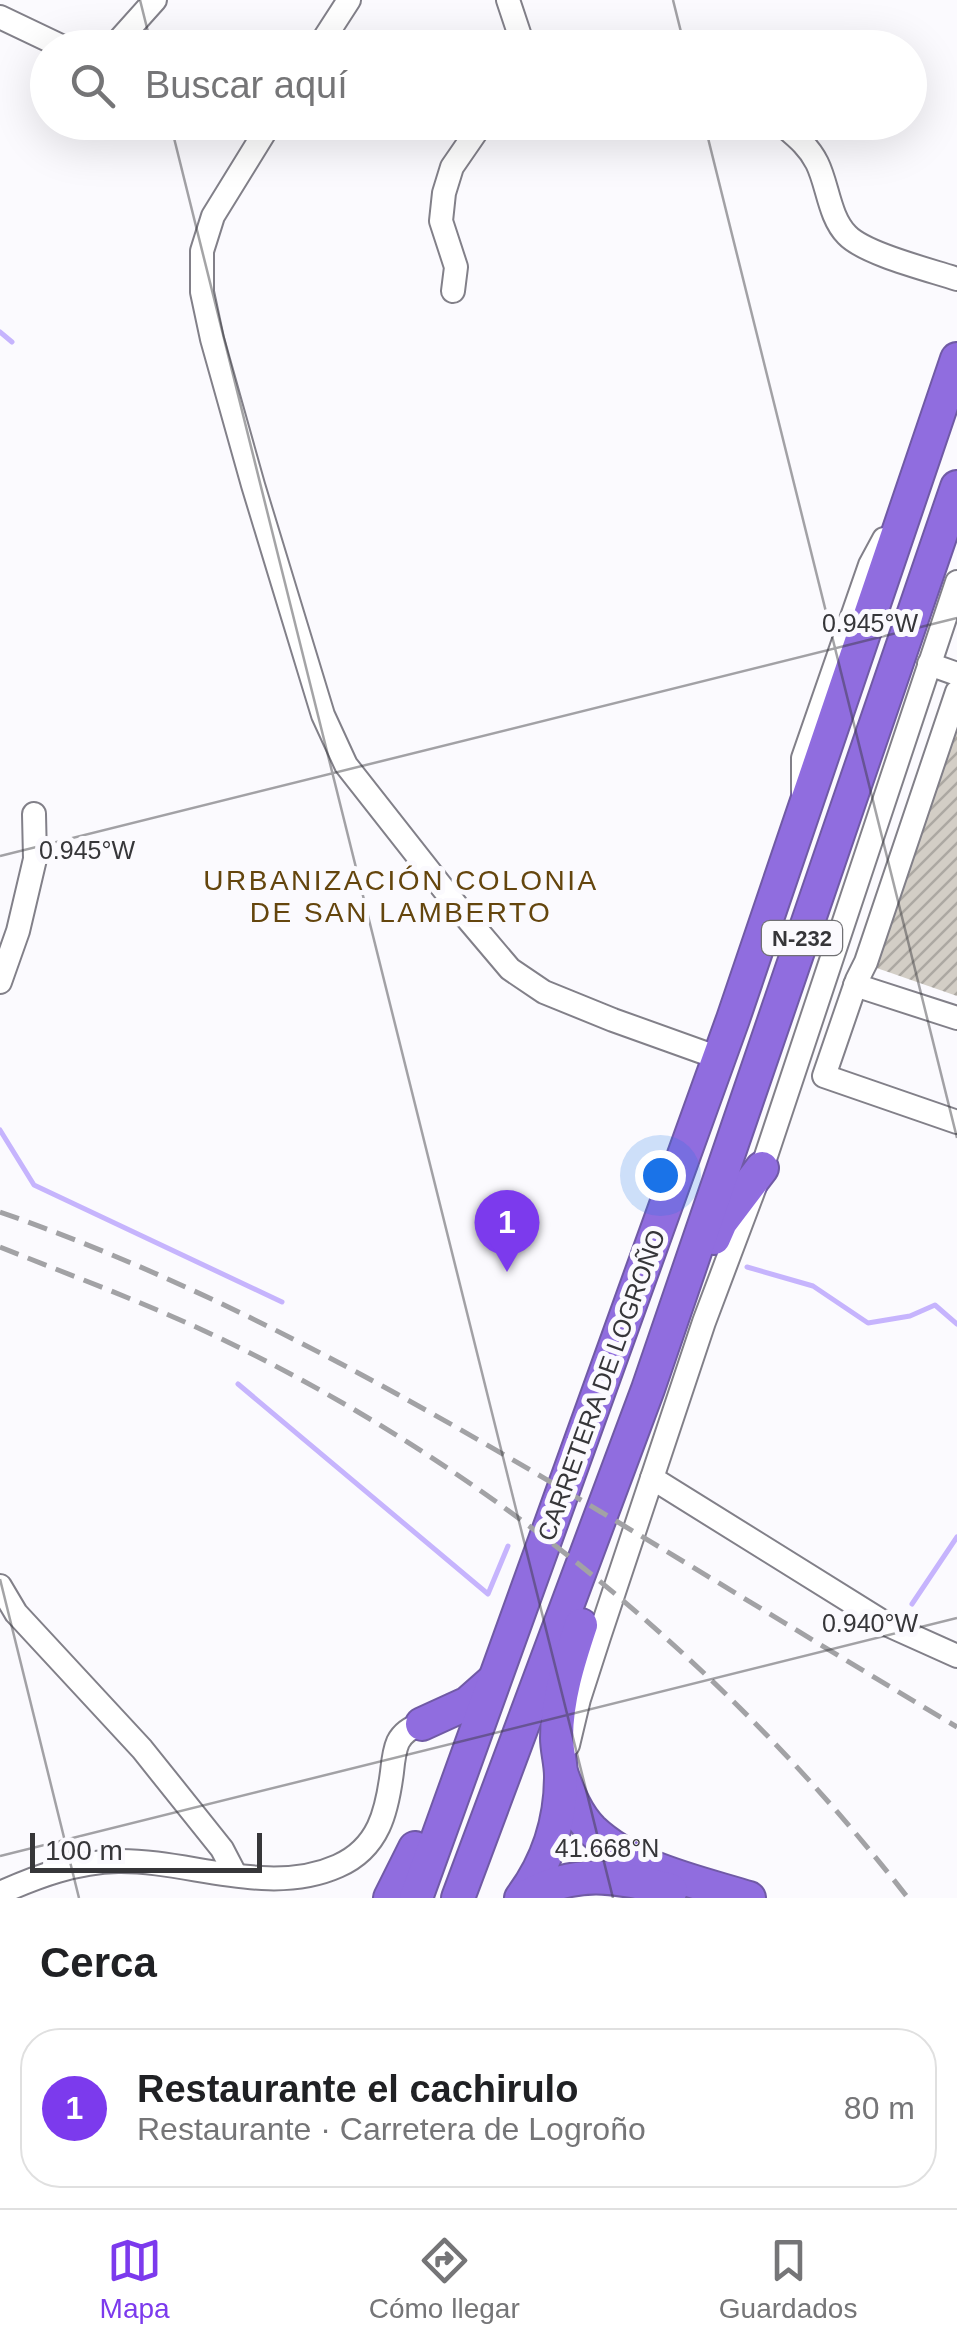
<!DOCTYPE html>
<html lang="es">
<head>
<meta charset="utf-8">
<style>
	:root { --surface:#fff; --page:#f6f6f6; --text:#202124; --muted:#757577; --line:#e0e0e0; --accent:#7c3aed }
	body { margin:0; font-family:Arial,sans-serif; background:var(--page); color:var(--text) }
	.scale { position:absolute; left:30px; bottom:25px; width:232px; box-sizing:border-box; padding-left:10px; border:5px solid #363639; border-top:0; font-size:28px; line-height:35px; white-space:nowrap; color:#363639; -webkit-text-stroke:8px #fbfafe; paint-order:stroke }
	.you { position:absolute; left:660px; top:1175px; width:35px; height:35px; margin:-25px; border:8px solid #fff; border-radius:50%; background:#1a73e8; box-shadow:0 0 0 15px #1a73e833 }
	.badge { display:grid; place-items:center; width:65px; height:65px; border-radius:50%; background:var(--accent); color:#fff; font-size:32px; font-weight:700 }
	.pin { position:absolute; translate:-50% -82px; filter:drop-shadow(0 2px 5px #0008) }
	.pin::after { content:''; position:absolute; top:52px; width:35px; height:30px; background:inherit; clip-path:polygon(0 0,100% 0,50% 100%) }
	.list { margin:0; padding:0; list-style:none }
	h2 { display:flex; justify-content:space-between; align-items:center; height:130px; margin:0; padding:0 40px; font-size:42px }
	h2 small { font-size:32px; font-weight:400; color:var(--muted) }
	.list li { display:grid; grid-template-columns:65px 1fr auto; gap:30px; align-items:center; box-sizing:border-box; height:160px; margin:0 20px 20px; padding:0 20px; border:2px solid var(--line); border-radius:40px }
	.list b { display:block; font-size:38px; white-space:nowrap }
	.list p { margin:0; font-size:32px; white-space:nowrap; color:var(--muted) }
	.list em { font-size:32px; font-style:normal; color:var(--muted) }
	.icon { flex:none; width:55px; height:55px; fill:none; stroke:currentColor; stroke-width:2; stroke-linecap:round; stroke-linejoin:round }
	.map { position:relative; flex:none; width:957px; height:1898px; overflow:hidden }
	.search { position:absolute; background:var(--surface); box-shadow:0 10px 40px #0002; left:30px; right:30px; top:30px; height:110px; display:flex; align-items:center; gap:25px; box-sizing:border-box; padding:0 35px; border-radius:55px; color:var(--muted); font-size:38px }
	.sheet { height:310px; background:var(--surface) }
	nav { display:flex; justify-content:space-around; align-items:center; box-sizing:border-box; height:140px; border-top:2px solid var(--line); background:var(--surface); font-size:28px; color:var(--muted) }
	nav a { display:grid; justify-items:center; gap:5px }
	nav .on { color:var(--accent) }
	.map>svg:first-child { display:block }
</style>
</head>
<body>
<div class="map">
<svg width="957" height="1898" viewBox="0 0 957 1898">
	<defs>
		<pattern id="building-hatch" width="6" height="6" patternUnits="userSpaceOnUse" patternTransform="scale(2.5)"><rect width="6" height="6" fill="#d3cec6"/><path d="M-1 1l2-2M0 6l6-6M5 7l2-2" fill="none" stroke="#aca8a2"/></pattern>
	</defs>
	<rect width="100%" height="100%" fill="#fbfafe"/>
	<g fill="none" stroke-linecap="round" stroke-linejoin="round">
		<g stroke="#c6b4fd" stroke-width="5">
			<polyline points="0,332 12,342"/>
			<polyline points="0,1130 34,1185 282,1302"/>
			<polyline points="747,1267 813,1286 868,1323 910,1316 935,1305 957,1324"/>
			<polyline points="238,1384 488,1594 508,1546"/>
			<polyline points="912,1604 957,1537"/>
		</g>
	</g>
	<polygon fill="url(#building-hatch)" points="957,717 957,996 871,966"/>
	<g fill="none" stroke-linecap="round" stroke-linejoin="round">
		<defs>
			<g id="minor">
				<polyline points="508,0 522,42 520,48"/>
				<polyline points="0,17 65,48"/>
				<polyline points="112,48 155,0"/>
				<polyline points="318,48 349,0"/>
				<polyline points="271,122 213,216 202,251 202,292 212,339 253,485 323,715 346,765 460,910 510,969 544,992 613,1020 719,1058"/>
				<path d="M779 122C794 135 808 145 817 163 828 185 829 217 847 235 865 254 930 270 957 279"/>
				<polyline points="453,291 456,267 441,221 444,193 452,167 483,122"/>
				<polyline points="929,664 957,674"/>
				<polyline points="957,692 866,962 857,980 824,1076 957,1122"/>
				<polyline points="803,792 803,758 870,565 884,539"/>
				<polyline points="0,982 18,931 35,859 34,814"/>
				<polyline points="855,985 957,1018"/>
				<polyline points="652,1478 888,1625 957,1656"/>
				<polyline points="0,1586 16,1613 142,1749 222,1849 235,1874"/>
				<polyline points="568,1745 579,1699 599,1637 704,1322 762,1168 957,582"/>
				<path d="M0 1893C38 1876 76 1862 118 1861 189 1860 269 1897 338 1866 379 1848 387 1811 392 1772 393 1762 394 1751 398 1742 403 1732 412 1727 422 1724"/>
			</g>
			<g id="highway">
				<polyline points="714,1238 721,1222 762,1168"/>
				<polyline points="422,1724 468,1703 494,1680"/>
				<path d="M562 1775C569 1795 577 1815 592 1830 633 1869 697 1882 749 1898"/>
				<polyline points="390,1898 415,1848"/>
				<polyline points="416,1898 733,1019 957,359"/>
				<polyline points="458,1898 648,1389 957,487"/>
				<path d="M521 1898C548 1862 561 1821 561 1776 561 1763 557 1750 557 1738 557 1699 569 1661 581 1625"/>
				<path d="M524 1898C575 1868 616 1876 671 1890"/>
			</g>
		</defs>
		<use href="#minor" stroke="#828089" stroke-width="26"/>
		<use href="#highway" stroke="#705aa5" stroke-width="36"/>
		<use href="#minor" stroke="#fff" stroke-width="22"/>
		<use href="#highway" stroke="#906ddf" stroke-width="32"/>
		<g stroke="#a2a2a5" stroke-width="5" stroke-dasharray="20 10" stroke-linecap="butt">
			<path d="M0 1212C212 1286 409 1397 601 1512 720 1583 838 1656 957 1727"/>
			<path d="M0 1247C65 1273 132 1298 196 1327 474 1455 721 1657 908 1898"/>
		</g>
	</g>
	<path fill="none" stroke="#363639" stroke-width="2.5" stroke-opacity="0.45" d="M140 0 152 48M673 0 685 48M170 122 613 1898M704 122 957 1138M0 856 957 618M0 1579 79 1898M0 1856 957 1618"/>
	<g text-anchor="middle" stroke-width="10" stroke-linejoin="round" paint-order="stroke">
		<rect fill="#fbfafe" stroke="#717174" stroke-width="2.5" x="762" y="921" width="80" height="34" rx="8"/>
		<g font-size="22" font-weight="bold" fill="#363639">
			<text x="802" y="946">N-232</text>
		</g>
		<g font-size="25" fill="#363639" stroke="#fbfafe">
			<text transform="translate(601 1385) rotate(-70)" y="9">CARRETERA DE LOGROÑO</text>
		</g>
		<g font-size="28" letter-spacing="2.5" fill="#64450d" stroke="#fbfafe">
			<text x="401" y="890">URBANIZACIÓN COLONIA<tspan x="401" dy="32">DE SAN LAMBERTO</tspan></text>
		</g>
	</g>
	<g font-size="25" text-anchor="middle" fill="#363639" stroke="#fbfafe" stroke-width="10" stroke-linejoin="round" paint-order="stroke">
		<text x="870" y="632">0.945°W</text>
		<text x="87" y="859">0.945°W</text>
		<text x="870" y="1632">0.940°W</text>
		<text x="607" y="1857">41.668°N</text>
	</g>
</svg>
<div class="scale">100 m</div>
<div class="you"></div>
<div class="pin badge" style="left:507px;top:1272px">1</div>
<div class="search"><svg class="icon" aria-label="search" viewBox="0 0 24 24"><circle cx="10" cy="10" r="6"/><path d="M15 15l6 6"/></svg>Buscar aquí</div>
</div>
<section class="sheet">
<h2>Cerca<small></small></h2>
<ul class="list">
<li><span class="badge">1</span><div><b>Restaurante el cachirulo</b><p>Restaurante · Carretera de Logroño</p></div><em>80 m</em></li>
</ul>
</section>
<nav>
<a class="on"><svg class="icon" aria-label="map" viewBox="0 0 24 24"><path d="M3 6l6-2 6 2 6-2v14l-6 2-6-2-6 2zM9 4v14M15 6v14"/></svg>Mapa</a>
<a><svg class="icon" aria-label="directions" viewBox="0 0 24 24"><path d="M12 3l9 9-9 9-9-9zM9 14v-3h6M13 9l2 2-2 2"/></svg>Cómo llegar</a>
<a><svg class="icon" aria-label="saved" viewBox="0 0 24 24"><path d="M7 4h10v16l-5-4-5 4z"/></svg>Guardados</a>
</nav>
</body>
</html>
